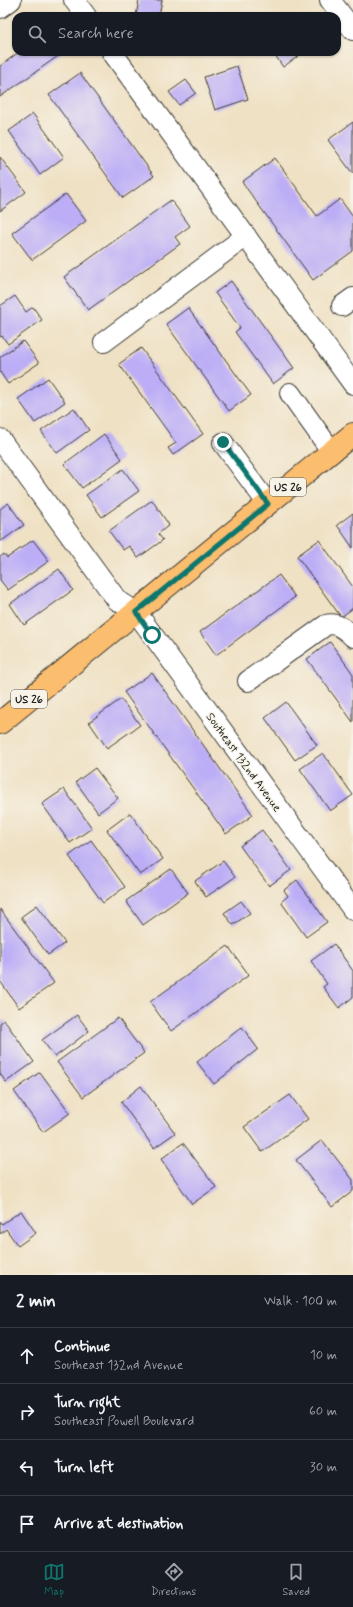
<!DOCTYPE html>
<html lang="en">
<head>
<meta charset="utf-8">
<style>
	:root { --surface:#171b24; --page:#242831; --text:#f1f3f6; --muted:#9ea1a6; --line:#363941; --accent:#0f766e }
	body { margin:0; font-family:Mynerve,sans-serif; background:var(--page); color:var(--text) }
	.stop { position:absolute; width:12px; height:12px; margin:-9px; border:3px solid #0f766e; border-radius:50%; background:#fff }
	.stop.end { background:#0f766e; border-color:#fff; box-shadow:0 1px 4px #0008 }
	.list { margin:0; padding:0; list-style:none }
	h2 { display:flex; justify-content:space-between; align-items:center; height:52px; margin:0; padding:0 16px; font-size:17px }
	h2 small { font-size:13px; font-weight:400; color:var(--muted) }
	.list li { display:grid; grid-template-columns:26px 1fr auto; gap:12px; align-items:center; box-sizing:border-box; height:56px; padding:0 16px; border-top:1px solid var(--line) }
	.list b { display:block; font-size:15px; white-space:nowrap }
	.list p { margin:0; font-size:13px; white-space:nowrap; color:var(--muted) }
	.list em { font-size:13px; font-style:normal; color:var(--muted) }
	.icon { flex:none; width:22px; height:22px; fill:none; stroke:currentColor; stroke-width:2; stroke-linecap:round; stroke-linejoin:round }
	.map { position:relative; flex:none; width:353px; height:1275px; overflow:hidden }
	.search { position:absolute; background:var(--surface); box-shadow:0 1px 3px #0004; left:12px; right:12px; top:12px; height:44px; display:flex; align-items:center; gap:10px; box-sizing:border-box; padding:0 14px; border-radius:12px; color:var(--muted); font-size:15px }
	.sheet { height:276px; background:var(--surface) }
	nav { display:flex; justify-content:space-around; align-items:center; box-sizing:border-box; height:56px; border-top:1px solid var(--line); background:var(--surface); font-size:11px; color:var(--muted) }
	nav a { display:grid; justify-items:center; gap:2px }
	nav .on { color:var(--accent) }
	.map>svg:first-child { display:block }
</style>
</head>
<body>
<div class="map">
<svg width="353" height="1275" viewBox="0 0 353 1275">
	<rect width="100%" height="100%" fill="#f7f3e8"/>
	<filter id="ink" filterUnits="userSpaceOnUse"><feTurbulence type="fractalNoise" baseFrequency=".025" numOctaves="2"/><feDisplacementMap in="SourceGraphic" scale="8" xChannelSelector="R" yChannelSelector="G"/><feConvolveMatrix kernelMatrix="1 2 1 2 8 2 1 2 1" color-interpolation-filters="sRGB"/></filter>
	<filter id="wash" filterUnits="userSpaceOnUse"><feTurbulence type="fractalNoise" baseFrequency=".012" numOctaves="4" result="noise"/><feDisplacementMap in="SourceGraphic" scale="16" xChannelSelector="R" yChannelSelector="G"/><feGaussianBlur stdDeviation="0.9" result="paint"/><feColorMatrix in="noise" values="0 0 0 0 0 0 0 0 0 0 0 0 0 0 0 0 0 1.4 0 .05"/><feComposite in="paint" operator="in"/></filter>
	<g filter="url(#wash)">
		<rect width="100%" height="100%" fill="#efe1c4"/>
		<g id="blocks">
			<g fill="#bcadf6">
				<polygon points="139,0 162,0 159,16 136,16"/>
				<polygon points="19,52 60,52 61,54 0,97 0,66"/>
				<polygon points="273,52 304,52 283,67"/>
				<polygon points="237,66 248,99 215,110 204,77"/>
				<polygon points="80,73 154,176 123,198 49,95"/>
				<polygon points="186,80 196,93 179,105 169,92"/>
				<polygon points="33,114 64,157 40,175 9,131"/>
				<polygon points="353,122 353,174 328,140"/>
				<polygon points="0,157 26,192 0,211"/>
				<polygon points="275,158 317,216 340,199 353,217 353,251 313,280 242,182"/>
				<polygon points="66,194 86,221 32,260 12,233"/>
				<polygon points="171,200 190,226 175,237 180,244 88,310 64,277"/>
				<polygon points="231,281 294,368 273,384 235,332 240,328 215,293"/>
				<polygon points="15,296 26,312 33,307 42,320 8,344 2,336 0,337 0,306"/>
				<polygon points="188,308 251,395 229,411 166,324"/>
				<polygon points="23,341 39,363 8,384 0,372 0,357"/>
				<polygon points="141,348 203,434 173,455 168,448 176,443 119,364"/>
				<polygon points="48,378 65,402 35,423 18,399"/>
				<polygon points="74,408 89,430 57,453 41,431"/>
				<polygon points="104,434 122,459 82,488 64,464"/>
				<polygon points="123,469 139,491 102,517 86,495"/>
				<polygon points="152,500 169,525 158,534 163,540 138,558 129,546 123,550 109,531"/>
				<polygon points="8,503 24,525 0,542 0,509"/>
				<polygon points="353,513 353,548 337,525"/>
				<polygon points="33,540 49,561 8,590 0,580 0,557 4,554 7,558"/>
				<polygon points="319,540 353,587 353,608 341,617 297,556"/>
				<polygon points="59,569 73,590 24,625 10,604"/>
				<polygon points="279,575 295,597 216,655 200,632"/>
				<polygon points="330,642 353,674 353,722 307,659"/>
				<polygon points="152,673 253,815 226,834 124,692"/>
				<polygon points="121,699 140,725 107,748 89,722"/>
				<polygon points="286,702 317,745 295,760 265,718"/>
				<polygon points="323,753 353,795 330,811 300,769"/>
				<polygon points="95,768 118,798 98,813 76,782"/>
				<polygon points="64,789 92,828 70,843 42,804"/>
				<polygon points="130,813 163,859 140,875 107,830"/>
				<polygon points="262,830 291,870 269,886 240,846"/>
				<polygon points="91,840 125,887 103,903 69,856"/>
				<polygon points="223,861 235,877 206,897 195,881"/>
				<polygon points="171,869 188,893 143,925 126,901"/>
				<polygon points="297,880 327,922 306,937 281,902 288,896 284,890"/>
				<polygon points="241,901 250,913 233,925 224,913"/>
				<polygon points="37,905 65,943 48,955 21,917"/>
				<polygon points="0,909 54,983 19,1008 0,981"/>
				<polygon points="334,944 353,971 353,997 339,1008 323,987 327,984 311,961"/>
				<polygon points="228,946 249,975 171,1031 150,1002"/>
				<polygon points="77,1015 89,1031 55,1057 42,1040"/>
				<polygon points="118,1018 144,1053 83,1097 57,1062"/>
				<polygon points="4,1020 34,1062 6,1082 0,1074 0,1023"/>
				<polygon points="242,1027 258,1049 214,1084 197,1062"/>
				<polygon points="40,1072 70,1113 43,1132 14,1091"/>
				<polygon points="141,1086 175,1133 154,1148 121,1102"/>
				<polygon points="290,1095 308,1119 262,1152 244,1127"/>
				<polygon points="322,1140 353,1180 353,1191 332,1207 296,1160"/>
				<polygon points="183,1143 216,1187 192,1204 161,1159"/>
				<polygon points="21,1211 36,1233 18,1246 6,1229 0,1234 0,1221 2,1224"/>
			</g>
		</g>
	</g>
	<g filter="url(#ink)">
		<use href="#blocks" fill-opacity="0" stroke="#3c3a35" stroke-width="1"/>
		<g fill="none" stroke-linecap="round" stroke-linejoin="round">
			<defs>
				<g id="minor">
					<polyline points="74,0 86,16"/>
					<polyline points="330,0 353,30"/>
					<polyline points="0,8 11,0"/>
					<polyline points="112,52 353,384"/>
					<polyline points="342,306 353,298"/>
					<polyline points="104,342 246,236"/>
					<polyline points="290,393 332,452"/>
					<polyline points="0,439 117,600 136,612 353,910"/>
					<polyline points="223,443 268,504"/>
					<path d="M248 681 326 625C337 622 345 629 353 637"/>
				</g>
				<polyline id="major" points="0,723 353,434"/>
			</defs>
			<use href="#minor" stroke="#3c3a35" stroke-width="22"/>
			<use href="#major" stroke="#3c3a35" stroke-width="24"/>
			<use href="#minor" stroke="#fff" stroke-width="20"/>
			<use href="#major" stroke="#fbbd6e" stroke-width="22"/>
		</g>
	</g>
	<g fill="none" stroke-linecap="round" stroke-linejoin="round" filter="url(#ink)">
		<polyline stroke="#0f766e" stroke-width="5" points="152,635 136,612 268,504 223,442"/>
	</g>
	<g text-anchor="middle" stroke-width="3" stroke-linejoin="round" paint-order="stroke">
		<g fill="#f7f3e8" stroke="#5e5c59" stroke-width="1">
			<rect x="270" y="478" width="36" height="18" rx="3"/>
			<rect x="11" y="690" width="36" height="18" rx="3"/>
		</g>
		<g font-size="11" font-weight="bold" fill="#1c1c1c">
			<text x="288" y="491">US 26</text>
			<text x="29" y="703">US 26</text>
		</g>
		<g font-size="12" fill="#1c1c1c" stroke="#f7f3e8">
			<text transform="translate(244 762) rotate(54)" y="4">Southeast 132nd Avenue</text>
		</g>
	</g>
</svg>
<div class="stop" style="left:152px;top:635px"></div>
<div class="stop end" style="left:223px;top:442px"></div>
<div class="search"><svg class="icon" aria-label="search" viewBox="0 0 24 24"><circle cx="10" cy="10" r="6"/><path d="M15 15l6 6"/></svg>Search here</div>
</div>
<section class="sheet">
<h2>2 min<small>Walk · 100 m</small></h2>
<ul class="list">
<li><svg class="icon" aria-label="ahead" viewBox="0 0 24 24"><path d="M12 20V5M6 11l6-6 6 6"/></svg><div><b>Continue</b><p>Southeast 132nd Avenue</p></div><em>10 m</em></li>
<li><svg class="icon" aria-label="right" viewBox="0 0 24 24"><path d="M7 20v-9h11M14 6l5 5-5 5"/></svg><div><b>Turn right</b><p>Southeast Powell Boulevard</p></div><em>60 m</em></li>
<li><svg class="icon" aria-label="left" viewBox="0 0 24 24"><path d="M17 20v-9H6M10 6l-5 5 5 5"/></svg><div><b>Turn left</b></div><em>30 m</em></li>
<li><svg class="icon" aria-label="arrive" viewBox="0 0 24 24"><path d="M6 21V4h12l-3 4 3 4H6"/></svg><div><b>Arrive at destination</b></div></li>
</ul>
</section>
<nav>
<a class="on"><svg class="icon" aria-label="map" viewBox="0 0 24 24"><path d="M3 6l6-2 6 2 6-2v14l-6 2-6-2-6 2zM9 4v14M15 6v14"/></svg>Map</a>
<a><svg class="icon" aria-label="directions" viewBox="0 0 24 24"><path d="M12 3l9 9-9 9-9-9zM9 14v-3h6M13 9l2 2-2 2"/></svg>Directions</a>
<a><svg class="icon" aria-label="saved" viewBox="0 0 24 24"><path d="M7 4h10v16l-5-4-5 4z"/></svg>Saved</a>
</nav>
</body>
</html>
